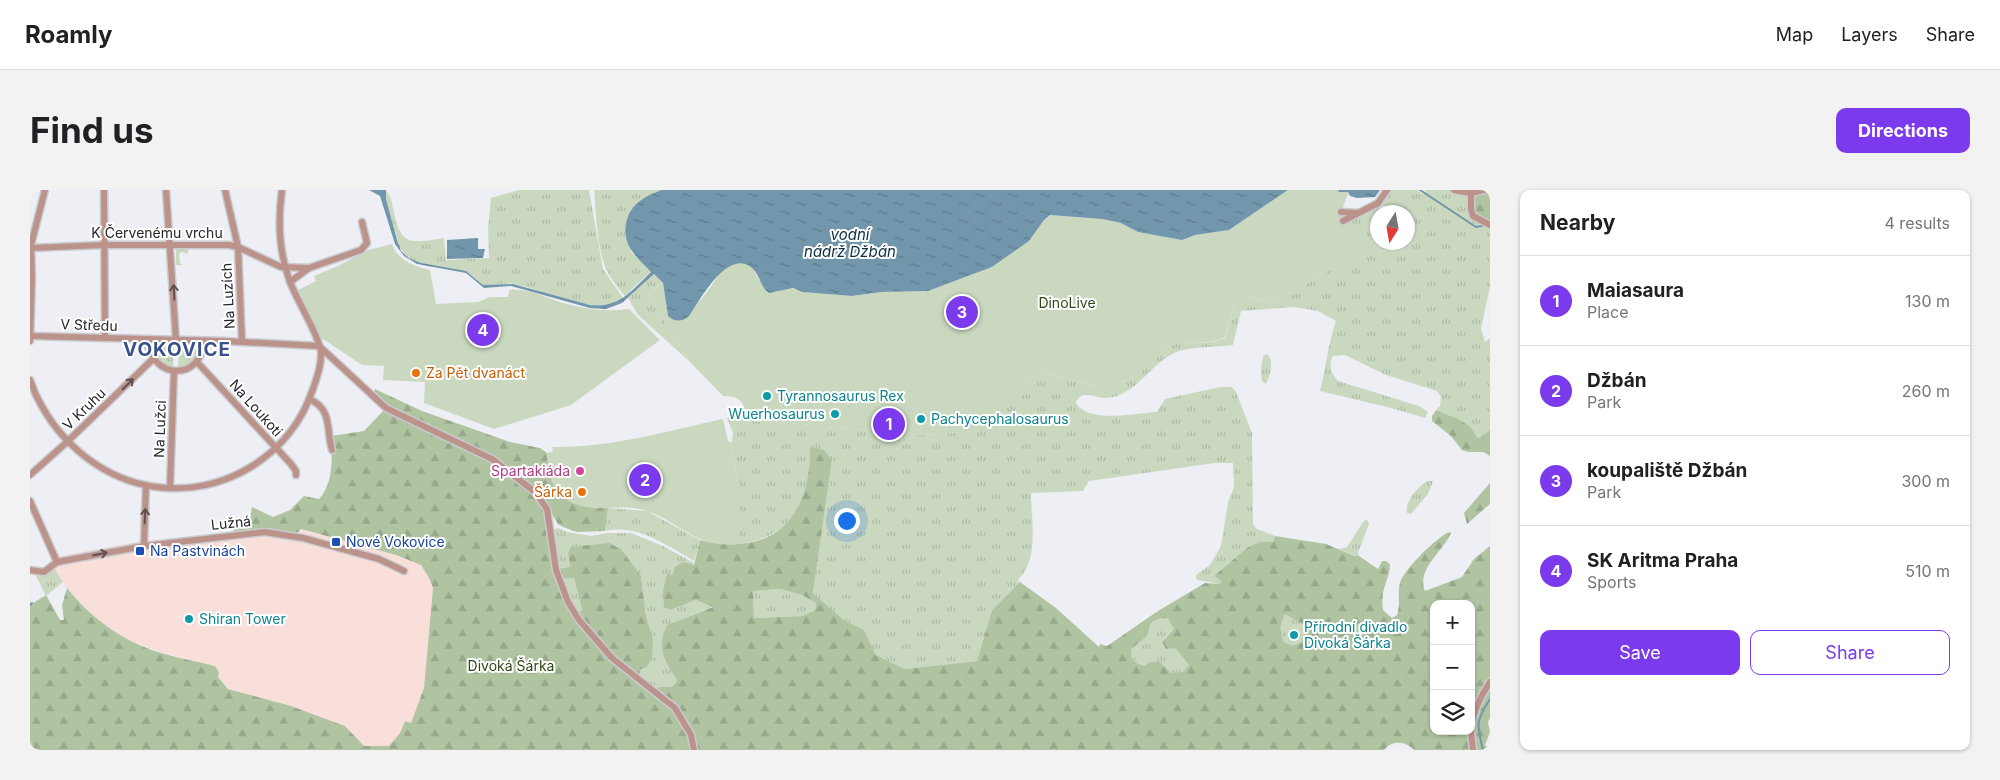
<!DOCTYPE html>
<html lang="en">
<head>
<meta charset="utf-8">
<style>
	:root { --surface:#fff; --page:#f2f2f2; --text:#202124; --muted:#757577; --line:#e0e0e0; --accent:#7c3aed }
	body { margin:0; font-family:Inter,sans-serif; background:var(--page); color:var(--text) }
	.controls { position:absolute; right:15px; bottom:15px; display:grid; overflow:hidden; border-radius:10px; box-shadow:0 1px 4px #0004 }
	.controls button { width:45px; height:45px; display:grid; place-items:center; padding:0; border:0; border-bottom:1px solid var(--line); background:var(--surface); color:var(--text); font:25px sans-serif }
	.compass { position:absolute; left:1340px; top:15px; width:45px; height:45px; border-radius:50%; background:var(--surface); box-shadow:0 1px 4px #0004; rotate:191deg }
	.you { position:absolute; left:816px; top:330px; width:18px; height:18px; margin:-12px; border:4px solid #fff; border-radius:50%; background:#1a73e8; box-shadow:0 0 0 8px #1a73e833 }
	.badge { display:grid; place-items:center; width:32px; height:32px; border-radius:50%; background:var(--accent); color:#fff; font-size:16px; font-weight:700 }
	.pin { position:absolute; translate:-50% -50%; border:2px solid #fff; box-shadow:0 1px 5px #0006 }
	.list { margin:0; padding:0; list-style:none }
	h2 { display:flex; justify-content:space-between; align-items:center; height:65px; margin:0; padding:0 20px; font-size:21px }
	h2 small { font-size:16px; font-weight:400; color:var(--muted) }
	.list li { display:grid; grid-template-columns:32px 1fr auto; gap:15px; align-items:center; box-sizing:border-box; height:90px; padding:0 20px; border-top:1px solid var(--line) }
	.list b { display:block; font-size:19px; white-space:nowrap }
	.list p { margin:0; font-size:16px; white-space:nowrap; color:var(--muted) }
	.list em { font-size:16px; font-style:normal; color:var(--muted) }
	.actions { display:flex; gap:10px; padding:15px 20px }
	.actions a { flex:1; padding:11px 0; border:1px solid var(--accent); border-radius:10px; text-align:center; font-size:18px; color:var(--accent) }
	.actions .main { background:var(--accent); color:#fff }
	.icon { flex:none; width:28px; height:28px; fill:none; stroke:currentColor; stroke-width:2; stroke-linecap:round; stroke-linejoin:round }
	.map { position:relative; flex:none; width:1460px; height:560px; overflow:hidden; border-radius:10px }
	header { display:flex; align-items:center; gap:30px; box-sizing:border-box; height:70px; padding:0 25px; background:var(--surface); border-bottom:1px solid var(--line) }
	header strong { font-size:24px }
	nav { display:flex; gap:28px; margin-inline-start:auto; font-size:18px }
	.intro { display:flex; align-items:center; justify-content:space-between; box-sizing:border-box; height:120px; padding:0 30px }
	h1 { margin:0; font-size:35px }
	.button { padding:12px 22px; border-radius:10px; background:var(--accent); color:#fff; font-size:18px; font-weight:700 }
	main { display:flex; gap:30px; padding:0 30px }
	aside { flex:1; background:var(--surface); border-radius:10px; box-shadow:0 1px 4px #0004 }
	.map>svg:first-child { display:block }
</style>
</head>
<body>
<header>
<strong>Roamly</strong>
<nav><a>Map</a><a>Layers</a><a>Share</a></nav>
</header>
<div class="intro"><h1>Find us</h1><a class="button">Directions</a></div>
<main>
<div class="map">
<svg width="1460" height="560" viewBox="0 0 1460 560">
	<defs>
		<pattern id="grass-tufts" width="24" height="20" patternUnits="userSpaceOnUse" patternTransform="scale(1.25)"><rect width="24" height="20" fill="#cad8c0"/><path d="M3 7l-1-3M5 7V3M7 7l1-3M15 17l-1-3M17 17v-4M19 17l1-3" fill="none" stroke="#adb9a5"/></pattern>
		<pattern id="forest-firs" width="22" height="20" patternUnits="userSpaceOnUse" patternTransform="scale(1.25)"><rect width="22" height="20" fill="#b0c4a2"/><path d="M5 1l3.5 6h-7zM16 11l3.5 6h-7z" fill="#97a88c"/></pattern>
		<pattern id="water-ripples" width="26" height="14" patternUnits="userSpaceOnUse" patternTransform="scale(1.25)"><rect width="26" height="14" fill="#7297ac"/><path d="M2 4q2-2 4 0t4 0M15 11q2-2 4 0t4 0" fill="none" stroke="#5d7b8c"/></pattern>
	</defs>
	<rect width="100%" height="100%" fill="#eeeff5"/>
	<polygon fill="#f9dfd9" points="270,339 366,365 391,375 399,388 403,398 402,420 394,498 381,533 374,532 370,543 359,556 334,556 315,536 261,516 198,499 188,486 185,476 130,462 98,450 74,435 57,420 37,398 25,379 31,366 105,352"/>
	<g fill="url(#grass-tufts)" fill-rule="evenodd">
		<path d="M489 0H559L573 79 593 108C563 128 517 100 484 94 474 92 463 97 453 95 447 91 444 85 437 83 416 76 381 79 369 56L356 9V1C361 6 362 12 363 19 371 58 381 53 414 48L416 70 459 68 458 39 461 8Z"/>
		<path d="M564 0H631L625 2 599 56 602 63 621 81 595 106C588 98 582 90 577 81 567 61 566 22 564 0Z"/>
		<path d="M1359 0H1387L1393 4 1396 2 1394 0H1420L1424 3 1439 5 1460 33V97L1451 138 1455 152 1460 148V240L1449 248 1420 225 1406 220 1410 216 1411 207 1407 201 1356 185 1315 165 1303 166C1298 176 1301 183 1308 191L1389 216 1398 222 1395 228 1361 218 1290 201C1296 177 1298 154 1306 131L1288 121 1265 117 1211 121 1203 155C1188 157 1162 157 1149 161 1125 169 1111 198 1087 206 1084 207 1078 208 1075 208 1064 208 1051 198 1046 213 1058 234 1107 223 1127 222L1135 209 1190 197H1202L1206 202 1222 243 1223 334 1227 339 1245 346 1243 352H1229L1218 357 1184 386 1193 393 1190 394 1167 390 1166 385 1180 375 1191 356 1198 312 1204 297 1203 273H1185L1059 291 1053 301 1001 303C1001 330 1010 368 988 390L990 392 962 420 947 471 875 479 846 465 834 440 814 430 783 403 802 270 780 257C781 309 764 347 709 354V297L701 259 703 243 697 228 714 225 722 231 893 245 950 241 1000 189 1015 183 1071 197C1086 195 1106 188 1116 177 1123 170 1129 160 1139 156 1156 148 1178 157 1195 148L1205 113 1214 105 1242 113 1304 78 1316 37 1314 33 1346 19 1356 17 1351 14ZM1348 22H1378V52H1348Z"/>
		<polygon points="624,84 633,93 618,105 659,171 608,125 598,108"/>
		<polygon points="123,156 144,157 143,178 127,172 121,157"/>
		<polygon points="149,157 170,157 165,172 148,179"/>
		<path d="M1237 164C1245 172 1240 185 1236 194L1232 191C1230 183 1231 173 1234 165Z"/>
		<path d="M1397 291H1403L1398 304 1381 324 1377 323C1375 310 1387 298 1397 291Z"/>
		<path d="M578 318 617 321 670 350 664 371C646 360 616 341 595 340 588 339 581 340 575 341Z"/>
		<polygon points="1337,329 1339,334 1328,363 1329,366 1326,366 1309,359 1317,357 1333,332"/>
		<path d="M528 338 538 342 561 346 577 343H601L633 356 664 373 640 420 666 410 684 416 637 435C627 453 638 474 647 491L642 497H629L623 504 609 493V480L623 449 616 426 611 386 538 364 540 377 528 380 522 340Z"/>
		<polygon points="25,379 33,392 16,406 5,384 13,384"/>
		<polygon points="544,388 552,420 547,423 532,389"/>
		<polygon points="750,399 772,405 786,413 785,420 772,426 724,428 723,401"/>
		<path d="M1255 423 1279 437 1272 452 1263 456 1254 452C1249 441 1250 434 1255 423Z"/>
		<path d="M1132 428 1138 429 1144 439 1134 449 1145 458 1159 475 1153 482 1141 484 1129 471 1119 472 1115 476 1108 474 1102 468 1101 459C1106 455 1114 450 1117 445 1122 434 1117 431 1132 428Z"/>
	</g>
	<g fill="url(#forest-firs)" fill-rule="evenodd">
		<polygon points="1427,0 1460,0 1460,33 1456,34 1439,24 1439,5"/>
		<path d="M345 199 392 221 480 252 510 258 517 263C519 305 538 319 578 318L575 341 547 342 533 337 528 334 519 319 462 266 358 216 344 203Z"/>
		<path d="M354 220C393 238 498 280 514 319 521 335 524 362 528 379L540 377 538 364 541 357 579 353 591 359 611 386 616 426 623 449 622 465 618 476 609 480V493L623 504 629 497H642L647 491C636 471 625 459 637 435L683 417 666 410 640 420 634 417 633 401 637 384 643 385 645 377 653 372 664 375 670 350C743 368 781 328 780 257L794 260 802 270 783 403 814 430 834 440 846 465 875 479 947 471 962 420 990 392 1026 418 1069 457 1070 454 1077 456 1128 421 1175 393 1190 394 1192 392 1184 386 1218 357 1229 352H1243L1245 346 1296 354 1325 366H1329L1348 379 1352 371H1356L1360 374C1359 393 1350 397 1353 420L1362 428 1367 425C1371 412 1367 404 1370 393 1373 380 1407 347 1419 342L1421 343C1413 362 1386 379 1395 401L1432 387 1444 369 1460 356V528L1458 532 1460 542 1455 555 1460 560H1384C1375 551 1362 550 1354 560H0V415L16 405 30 430H34L32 415 37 398C61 428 91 450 128 462 147 468 166 471 185 476L189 482 188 487 198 499 261 516 315 536 334 556H359L370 543 375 531 381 533 394 498 403 398 399 388 391 375 366 365 271 339 265 345 204 343 203 338 219 337 222 317 243 327 260 320 274 306 289 309C304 293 302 267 301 246L334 241ZM544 388 552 420 547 423 532 389ZM750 399 772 405 786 413 785 420 772 426 724 428 723 401ZM1404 414H1441V541H1404ZM1255 424 1278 437 1272 452 1263 456 1254 452C1249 441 1250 434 1255 424ZM1132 428 1138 429 1144 439 1132 452 1136 459 1145 458 1159 475 1153 482 1141 483 1129 471 1119 472 1115 476 1108 474 1102 468 1101 459C1106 455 1114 450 1117 445 1122 434 1117 432 1132 428Z"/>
		<path d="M1406 220C1417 224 1434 230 1442 239 1445 243 1444 245 1449 248L1460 240V266L1453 262H1438L1432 260 1421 246 1402 231V226Z"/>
		<polygon points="1460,293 1460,314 1437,334 1434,323"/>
	</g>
	<g fill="#cad8c0">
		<path d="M1258 0H1308L1309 2H1319C1306 30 1312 33 1332 54L1313 80 1304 78 1242 113 1214 105 1205 113 1195 147C1178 157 1157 148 1139 156 1129 160 1124 170 1116 177 1106 188 1086 195 1071 197L1015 183 1000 189 951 241 893 245 721 231 711 211 704 207 693 206 659 171 618 105 633 93 638 126C647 122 658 118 667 113 682 103 693 61 719 75 726 79 726 86 730 91 733 96 742 99 746 102 755 98 764 97 773 102L822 106 851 102 898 101 962 77 999 51 1014 30 1020 25 1072 29 1091 33 1108 42 1152 50 1165 45 1199 40Z"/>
		<path d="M362 54C366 69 385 77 400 80L406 114 448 112 460 107H478L479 100C495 97 517 108 533 113 555 119 576 122 599 119L630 150 541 215 464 239 394 213 395 192 353 190 354 176 332 175 290 147 268 100 286 91 284 86 308 76 338 60Z"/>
		<polygon points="146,59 158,59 158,64 152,62 149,64 150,73 153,75 146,75"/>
		<path d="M693 229 698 251 702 253 701 259 709 297V354C666 359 652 333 617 321 590 312 559 326 534 308 520 297 518 279 517 263L523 262 522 257C580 258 637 241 693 229Z"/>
		<polygon points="639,342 656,352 651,361 633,353"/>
	</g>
	<g fill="url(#water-ripples)">
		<path d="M339 0H356V9L367 50 371 61 379 68 391 73 436 81 453 95 483 94 560 115C590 118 601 101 621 82 615 75 607 69 602 61 591 46 594 22 610 11 616 6 624 3 631 0H1258L1199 40 1165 45 1152 50 1108 42 1091 33 1072 29 1020 25 1014 30 999 51 962 77 898 101 851 102 822 106 773 102 763 98 739 103C730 97 730 84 721 77 697 59 670 110 659 126 652 132 645 132 638 126L633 93 624 84 592 113 576 119 560 118 481 96 454 98 436 83 387 74 374 66 365 54 350 6Z"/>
		<polygon points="1308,0 1350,0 1345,7 1327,8 1320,6 1318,2 1309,2"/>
		<polygon points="448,48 448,59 455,59 453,68 417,69 417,50"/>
	</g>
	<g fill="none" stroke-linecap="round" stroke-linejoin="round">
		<g stroke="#7297ac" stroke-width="2">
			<polyline points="1390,0 1446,37 1456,35"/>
			<polyline points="0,415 2,413"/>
			<path d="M1453 560C1447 535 1445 532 1460 509"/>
		</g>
		<defs>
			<g id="street">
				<polyline points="74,0 75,148"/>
				<polyline points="136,0 146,150"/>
				<polyline points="195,0 208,57 212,152"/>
				<polyline points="1424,0 1441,3 1454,0"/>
				<polyline points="1441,3 1441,19 1443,26 1460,35"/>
				<polyline points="1311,22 1327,23"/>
				<polyline points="1313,31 1348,13 1357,0"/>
				<polyline points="0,58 74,55 199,55 208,57 251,77 279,78"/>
				<polyline points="260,92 279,78 331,60 337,53 332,32"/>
				<polyline points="0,146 193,151 289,156"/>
				<path d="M117 149C121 190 171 192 174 151"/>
				<polyline points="0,151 2,89 1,55 15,0"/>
				<polyline points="289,156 356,218 462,269 505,302 517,319 526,380 538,412 549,430 582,468 645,518 661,545 664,560"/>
				<polyline points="167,172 261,274 266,281 266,285"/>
				<path d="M0 190C3 196 4 202 7 207 30 254 74 290 126 297 195 306 261 265 283 199 287 188 292 174 291 162 289 148 278 130 272 117 267 107 261 97 258 86 249 59 248 28 252 0"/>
				<path d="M279 209C303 219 296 240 302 260"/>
				<polyline points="0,285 37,252 123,169"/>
				<polyline points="140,298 144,181"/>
				<polyline points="0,311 27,372"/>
				<polyline points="114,356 116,295"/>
				<polyline points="27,372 114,356 235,342 273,348 349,369 374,381"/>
				<polyline points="0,380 14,382 27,372"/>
				<path d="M1441 537C1444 520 1450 507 1460 492"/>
				<polyline points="1441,541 1443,560"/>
			</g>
		</defs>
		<use href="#street" stroke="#cacbd0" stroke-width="9"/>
		<use href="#street" stroke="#bb938b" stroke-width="6"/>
	</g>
	<defs><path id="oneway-shaft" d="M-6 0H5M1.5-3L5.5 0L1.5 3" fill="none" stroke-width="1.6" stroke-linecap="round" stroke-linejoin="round" transform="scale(1.25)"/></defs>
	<g stroke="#61514f">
		<use href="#oneway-shaft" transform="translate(144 102) rotate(-93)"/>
		<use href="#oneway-shaft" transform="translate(98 194) rotate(-44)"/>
		<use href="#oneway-shaft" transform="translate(115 326) rotate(-87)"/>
		<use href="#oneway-shaft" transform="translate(70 364) rotate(-11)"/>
	</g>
	<g fill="#e8710a" stroke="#fff" stroke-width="2">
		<circle cx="386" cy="183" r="5"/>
		<circle cx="552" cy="302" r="5"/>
	</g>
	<g fill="#0f9aa8" stroke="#fff" stroke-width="2">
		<circle cx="737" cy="206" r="5"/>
		<circle cx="805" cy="224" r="5"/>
		<circle cx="891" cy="229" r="5"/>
		<circle cx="159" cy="429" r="5"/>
		<circle cx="1264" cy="445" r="5"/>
	</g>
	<circle fill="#d1479c" stroke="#fff" stroke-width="2" cx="550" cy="281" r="5"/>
	<g fill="#1a4fb4" stroke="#fff" stroke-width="2">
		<rect x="301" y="347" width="10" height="10" rx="2.5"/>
		<rect x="105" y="356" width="10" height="10" rx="2.5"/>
	</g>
	<g text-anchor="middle" stroke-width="4" stroke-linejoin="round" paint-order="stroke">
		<g font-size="14" fill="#252527" stroke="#fff">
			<text x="127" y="48">K Červenému vrchu</text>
			<text transform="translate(198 106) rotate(-93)" y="5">Na Luzích</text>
			<text transform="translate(59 135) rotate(2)" y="5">V Středu</text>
			<text transform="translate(226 218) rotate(48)" y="5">Na Loukoti</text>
			<text transform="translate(54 219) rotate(-44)" y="5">V Kruhu</text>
			<text transform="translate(130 239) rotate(-88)" y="5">Na Lužci</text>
			<text transform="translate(201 333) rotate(-6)" y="5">Lužná</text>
		</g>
		<g font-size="14" fill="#2d4816" stroke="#fff">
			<text x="1037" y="118">DinoLive</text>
			<text x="481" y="481">Divoká Šárka</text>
		</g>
		<g font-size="14" fill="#c56008" stroke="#fff" text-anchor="start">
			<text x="396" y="188">Za Pět dvanáct</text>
			<text x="542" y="307" text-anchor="end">Šárka</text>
		</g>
		<g font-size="14" fill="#0d838f" stroke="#fff" text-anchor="start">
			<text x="747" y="211">Tyrannosaurus Rex</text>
			<text x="795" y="229" text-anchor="end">Wuerhosaurus</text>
			<text x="901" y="234">Pachycephalosaurus</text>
			<text x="169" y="434">Shiran Tower</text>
			<text x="1274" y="442">Přírodní divadlo<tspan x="1274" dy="16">Divoká Šárka</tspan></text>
		</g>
		<g font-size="14" fill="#b23c85" stroke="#fff" text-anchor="end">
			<text x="540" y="286">Spartakiáda</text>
		</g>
		<g font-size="14" fill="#164399" stroke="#fff" text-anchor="start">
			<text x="316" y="357">Nové Vokovice</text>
			<text x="120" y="366">Na Pastvinách</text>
		</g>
		<g font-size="15" font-style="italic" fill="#0e2f40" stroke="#fff">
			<text x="820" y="50">vodní<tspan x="820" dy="17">nádrž Džbán</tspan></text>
		</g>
		<g font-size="19" font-weight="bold" letter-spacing="1" fill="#38518b" stroke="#fff">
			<text x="147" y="166">VOKOVICE</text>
		</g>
	</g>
</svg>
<div class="controls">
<button>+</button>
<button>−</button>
<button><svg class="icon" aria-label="layers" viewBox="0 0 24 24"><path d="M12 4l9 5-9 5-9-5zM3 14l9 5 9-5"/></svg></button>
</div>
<svg class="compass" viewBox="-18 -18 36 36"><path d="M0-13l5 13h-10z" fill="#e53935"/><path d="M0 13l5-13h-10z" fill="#757577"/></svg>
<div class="you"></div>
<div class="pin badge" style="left:859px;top:234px">1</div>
<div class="pin badge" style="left:615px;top:290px">2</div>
<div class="pin badge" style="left:932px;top:122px">3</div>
<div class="pin badge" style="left:453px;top:140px">4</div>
</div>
<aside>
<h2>Nearby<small>4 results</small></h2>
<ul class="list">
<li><span class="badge">1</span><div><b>Maiasaura</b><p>Place</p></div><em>130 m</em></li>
<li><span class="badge">2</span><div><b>Džbán</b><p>Park</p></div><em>260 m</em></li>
<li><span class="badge">3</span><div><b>koupaliště Džbán</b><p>Park</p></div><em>300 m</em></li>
<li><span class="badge">4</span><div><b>SK Aritma Praha</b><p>Sports</p></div><em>510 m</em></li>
</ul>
<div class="actions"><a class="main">Save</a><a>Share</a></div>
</aside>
</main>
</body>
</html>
